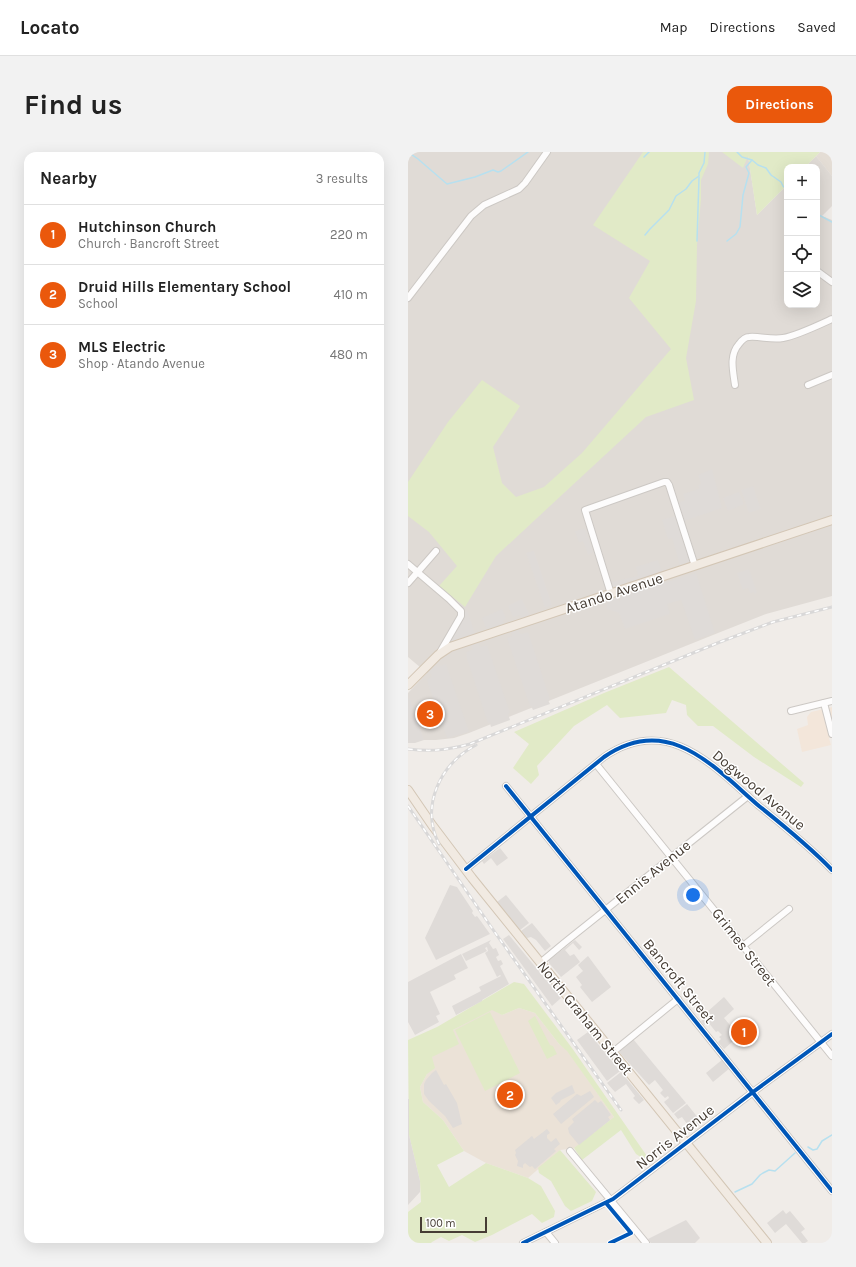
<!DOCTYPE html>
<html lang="en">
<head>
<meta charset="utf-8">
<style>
	:root { --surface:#fff; --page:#f2f2f2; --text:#222; --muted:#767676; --line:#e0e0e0; --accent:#ea580c }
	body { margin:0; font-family:Karla,sans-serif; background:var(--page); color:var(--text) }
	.controls { position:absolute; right:12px; top:12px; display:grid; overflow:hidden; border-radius:8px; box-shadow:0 4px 16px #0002 }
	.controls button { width:36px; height:36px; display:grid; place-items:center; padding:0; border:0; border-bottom:1px solid var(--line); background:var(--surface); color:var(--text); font:20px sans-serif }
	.scale { position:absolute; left:12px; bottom:10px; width:67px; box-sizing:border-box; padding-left:4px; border:2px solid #463d34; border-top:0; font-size:11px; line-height:14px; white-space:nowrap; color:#463d34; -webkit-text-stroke:3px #fff; paint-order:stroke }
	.you { position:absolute; left:285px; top:743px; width:14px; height:14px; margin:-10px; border:3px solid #fff; border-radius:50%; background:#1a73e8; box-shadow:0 0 0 6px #1a73e833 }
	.badge { display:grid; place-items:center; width:26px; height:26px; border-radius:50%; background:var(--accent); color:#fff; font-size:13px; font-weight:700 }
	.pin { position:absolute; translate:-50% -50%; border:2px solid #fff; box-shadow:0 1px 4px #0006 }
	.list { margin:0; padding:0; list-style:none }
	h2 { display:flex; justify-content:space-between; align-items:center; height:52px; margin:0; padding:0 16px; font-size:17px }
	h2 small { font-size:13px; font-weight:400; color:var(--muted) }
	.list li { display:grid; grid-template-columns:26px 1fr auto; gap:12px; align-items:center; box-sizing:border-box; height:60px; padding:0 16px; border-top:1px solid var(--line) }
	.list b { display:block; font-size:15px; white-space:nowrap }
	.list p { margin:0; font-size:13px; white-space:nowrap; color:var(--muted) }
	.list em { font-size:13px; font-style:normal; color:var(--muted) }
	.icon { flex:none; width:22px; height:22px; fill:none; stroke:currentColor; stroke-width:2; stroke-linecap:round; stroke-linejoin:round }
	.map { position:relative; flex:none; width:424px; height:1091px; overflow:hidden; border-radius:12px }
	header { display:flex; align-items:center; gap:24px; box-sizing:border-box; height:56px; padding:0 20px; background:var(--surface); border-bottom:1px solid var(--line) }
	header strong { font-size:19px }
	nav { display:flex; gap:22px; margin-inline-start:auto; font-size:14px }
	.intro { display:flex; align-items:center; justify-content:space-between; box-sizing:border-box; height:96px; padding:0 24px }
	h1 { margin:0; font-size:28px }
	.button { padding:10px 18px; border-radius:12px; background:var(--accent); color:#fff; font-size:14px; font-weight:700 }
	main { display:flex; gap:24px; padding:0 24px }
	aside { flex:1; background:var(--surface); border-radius:12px; box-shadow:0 4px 16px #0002 }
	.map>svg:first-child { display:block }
</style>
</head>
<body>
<header>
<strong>Locato</strong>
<nav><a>Map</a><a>Directions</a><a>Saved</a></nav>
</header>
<div class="intro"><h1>Find us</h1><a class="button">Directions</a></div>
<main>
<aside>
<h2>Nearby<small>3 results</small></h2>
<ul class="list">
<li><span class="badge">1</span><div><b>Hutchinson Church</b><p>Church · Bancroft Street</p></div><em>220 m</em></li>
<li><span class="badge">2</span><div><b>Druid Hills Elementary School</b><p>School</p></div><em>410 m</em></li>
<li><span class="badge">3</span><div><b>MLS Electric</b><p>Shop · Atando Avenue</p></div><em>480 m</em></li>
</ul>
</aside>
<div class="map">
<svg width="424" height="1091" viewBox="0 0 424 1091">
	<rect width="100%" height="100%" fill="#f0ece8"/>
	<polygon fill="#e4ddd5" points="412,0 424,0 424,24 408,4"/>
	<polygon fill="#f3e6da" points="424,555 424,585 421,586 423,593 394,600 389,577 400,573 399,565 403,560"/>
	<polygon fill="#e0dbd6" points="0,0 335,0 340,3 349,63 379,33 379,153 409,153 409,15 397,15 408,4 424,24 424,54 414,64 424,68 424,444 358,462 310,481 61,581 46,586 28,588 10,588 0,586 0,541 19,521 0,505"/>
	<polygon fill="#ebe2d7" points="111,856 127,861 151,892 159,898 206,965 167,996 152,998 120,1026 78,1011 56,999 35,968 15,950 12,935 19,922 24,905 45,878 84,857 94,863"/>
	<g fill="#e1eac7">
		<polygon points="235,0 301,0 300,12 293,28 293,47 289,92 288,149 278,206 286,248 238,265 88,404 57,455 31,434 49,414 21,380 0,364 0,330 40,270 74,228 112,254 85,295 94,331 108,345 136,335 174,301 263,197 221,146 242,109 185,73"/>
		<polygon points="314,0 412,0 397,15 379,15 379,33 349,63 340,4 335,16"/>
		<polygon points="261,515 396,631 393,635 346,605 305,574 290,574 279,563 278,553 264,548 258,561 212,566 199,553 166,574 129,614 131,623 123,632 105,616 121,592 106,580 196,541"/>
		<polygon points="106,830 116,832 164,896 241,1007 239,1009 228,1002 213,978 174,1008 166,996 206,965 159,899 151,892 127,861 111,856 94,863 84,858 45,878 51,892 24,905 27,916 19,922 12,935 15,950 35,968 56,999 29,1013 41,1035 78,1011 120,1026 133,1034 147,1059 146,1065 134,1071 124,1062 84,1083 67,1090 54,1083 41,1089 33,1085 24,1090 23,1091 0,1091 0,1060 13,1050 12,1029 1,983 0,888 29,875"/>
		<polygon points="82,860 112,921 77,939 47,878"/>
		<polygon points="127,864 142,893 145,894 149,902 139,907 120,869"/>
		<polygon points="152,998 188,1040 184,1049 163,1059 157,1054 143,1029 131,1021 130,1016"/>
	</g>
	<g fill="#dfdbd8">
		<polygon points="304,317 314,356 276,369 270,351 277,348 275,342 291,337 290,333 293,332 290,323"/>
		<polygon points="345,334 353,357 341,361 333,338"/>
		<polygon points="331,340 336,352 320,359 315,346"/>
		<polygon points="267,364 282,409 281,411 272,414 264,386 260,387 254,368"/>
		<polygon points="177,376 185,400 180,403 175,389 171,390 167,379"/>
		<polygon points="126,399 144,453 137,456 118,401"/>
		<polygon points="250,408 254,420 208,435 205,434 203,430 230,424 228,415"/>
		<polygon points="341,417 349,441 346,442 346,440 342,441 340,436 335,438 329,421"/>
		<polygon points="288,421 307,481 287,488 273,448 259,452 262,462 217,477 211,461 199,457 198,452 200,451 202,448 209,446 211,450 212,445"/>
		<polygon points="114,447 122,463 114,466 112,463 105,465 100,454"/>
		<polygon points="59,457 67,482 39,492"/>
		<polygon points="94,457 98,466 95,469 96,472 79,478 74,466"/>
		<polygon points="110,477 112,481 113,482 120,480 142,547 140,548 142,552 125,558 123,554 122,554 99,486 104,484 103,479"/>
		<polygon points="70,490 72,495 79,493 102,561 100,562 102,568 83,575 82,571 80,571 58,504 59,503 58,500 65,497 63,492"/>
		<polygon points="38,512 61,580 39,586 19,529 24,523 21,520 27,513 29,515"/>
		<polygon points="2,546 16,588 7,591 0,591 0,547"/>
		<polygon points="92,696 100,706 89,714 83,706 76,712 74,709"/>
		<polygon points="42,733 49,735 65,759 64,761 67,765 69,764 82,782 28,808 17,786"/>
		<polygon points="98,743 121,771 112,778 89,750"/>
		<polygon points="124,771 143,794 137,799 128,788 123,785 119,786 113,779"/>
		<polygon points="101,783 153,846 144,854 95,787"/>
		<polygon points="83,788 81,791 85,797 88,796 91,803 88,805 90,809 93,808 95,812 92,814 101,832 74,848 74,849 48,863 44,854 73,839 71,835 93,824 92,823 89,825 77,801 80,799 79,795 77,796 79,799 58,809 54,802"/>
		<polygon points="167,788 174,795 171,798 165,791 157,798 162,804 166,802 172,810 153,825 141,811 141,808"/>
		<polygon points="53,802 60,816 46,823 48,827 22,840 32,862 28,864 31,870 7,883 0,870 0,830"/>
		<polygon points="180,804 203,835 184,850 172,835 174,833 168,825 175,819 170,813"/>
		<polygon points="316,845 326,857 316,866 331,884 316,897 310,890 313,887 311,885 314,883 310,879 308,880 300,870 296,873 293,869 300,863 298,861"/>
		<polygon points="180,880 212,919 199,929 169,888"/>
		<polygon points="225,887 278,951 265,961 256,950 261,946 260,944 257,946 252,941 255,938 247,928 241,933 212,901 212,899"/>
		<polygon points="315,907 322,916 305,930 298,921"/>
		<polygon points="28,918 36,933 38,932 49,951 54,972 45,976 37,964 21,949 16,942 16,932 18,928 24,921"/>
		<polygon points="213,920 236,948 231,952 225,946 227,944 218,932 207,940 199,931"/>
		<polygon points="164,933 167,941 153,948 152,950 148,953 143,946 148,941"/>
		<polygon points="182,939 186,945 153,972 145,962 169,942 173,944"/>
		<polygon points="0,947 1,947 1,983 12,1029 12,1040 0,1053"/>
		<polygon points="187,948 190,951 193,949 203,963 200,965 202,968 171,993 161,981 160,976 166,970 164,967"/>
		<polygon points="279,952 291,967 295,964 298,968 290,974 287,971 286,974 282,973 282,969 279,972 274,965 270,967 266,962"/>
		<polygon points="139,977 142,981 139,983 139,986 143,990 148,986 152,992 146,997 148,999 127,1017 124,1014 122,1015 117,1011 115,1013 115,1016 109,1014 110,1009 107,1003 108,1001 107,998 124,984 126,987"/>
		<polygon points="375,1058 378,1062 382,1059 397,1077 393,1080 400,1089 397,1091 394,1091 378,1072 367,1081 359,1071"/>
		<polygon points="278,1068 292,1086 287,1091 243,1091 240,1087"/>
	</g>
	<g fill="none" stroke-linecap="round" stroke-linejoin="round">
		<g stroke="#b7e0ef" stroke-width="1.5">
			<polyline points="0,0 10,7 39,32 67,25 85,18 90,20 93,19 120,0"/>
			<polyline points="329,0 334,5 344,8 350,13 358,16 363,23 373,30 375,34 379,38"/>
			<polyline points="236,5 241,0"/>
			<polyline points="409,62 424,70"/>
			<polyline points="237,83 242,77 261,58 268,44 278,37 284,29 291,24 291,21 296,11 297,0"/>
			<polyline points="289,89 291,25"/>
			<polyline points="319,89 328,82 332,75 335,43 341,21 338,15 344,8"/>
			<polyline points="400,995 405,998 409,997 414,989 424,983"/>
			<polyline points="327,1040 344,1032 352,1023 355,1021 361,1018 367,1019 387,1001"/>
		</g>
		<defs>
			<g id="minor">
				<polyline points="409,119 424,130"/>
				<polyline points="0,146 63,64 76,53 111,37 117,31 139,0"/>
				<path d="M327 233C325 219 321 203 331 192 334 188 337 185 341 185 352 184 363 188 375 186 388 184 411 173 424 167"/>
				<polyline points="400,233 424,223"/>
				<polyline points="0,412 41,447 53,459 53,464 31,502"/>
				<polyline points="0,431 28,399"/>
				<polyline points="203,442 177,358 256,330 259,330 261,333 287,414"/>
				<polyline points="416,551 424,582"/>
				<polyline points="383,559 424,549"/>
				<polyline points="188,612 424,904"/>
				<polyline points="98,634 424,1039"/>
				<path d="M58 717 196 605C260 561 305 614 351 654 376 674 402 695 424 718"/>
				<polyline points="335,794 381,757"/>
				<polyline points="132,811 156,791 340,644"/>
				<polyline points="205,900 270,847"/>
				<polyline points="162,999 238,1091"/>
				<polyline points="138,1080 147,1091"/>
				<polyline points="115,1091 205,1047 345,940 424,882"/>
			</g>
			<g id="major">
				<polyline points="0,533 30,503 42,495 424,368"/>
				<polyline points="0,638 24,673 64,726 359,1091"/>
			</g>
		</defs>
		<use href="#minor" stroke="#ccc8c4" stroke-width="8"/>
		<use href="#major" stroke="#d3c6b5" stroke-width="10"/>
		<use href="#minor" stroke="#fdfcfc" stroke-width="6"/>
		<use href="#major" stroke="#f1eae2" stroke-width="8"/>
		<defs>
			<g id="rail">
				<path d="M0 597C24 600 39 598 62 592L312 490 365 470 424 455"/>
				<polyline points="0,654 88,782 213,958"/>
				<path d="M31 692C12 654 32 612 68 593"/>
			</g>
		</defs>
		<use href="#rail" stroke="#d9d8d8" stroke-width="3"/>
		<use href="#rail" stroke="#fff" stroke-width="1.5" stroke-dasharray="4.5" stroke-linecap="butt"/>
		<defs>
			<g id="cycleway">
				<polyline points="98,634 424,1039"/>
				<path d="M58 717 196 605C260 561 305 614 351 654 376 674 402 695 424 718"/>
				<polyline points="198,1051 223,1081 202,1091"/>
				<polyline points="115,1091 205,1047 345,940 424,882"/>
			</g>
		</defs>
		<use href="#cycleway" stroke="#fff" stroke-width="6"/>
		<use href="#cycleway" stroke="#0057b8" stroke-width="4"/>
	</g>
	<g text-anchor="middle" stroke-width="3" stroke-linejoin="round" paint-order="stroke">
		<g font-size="15" fill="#463d34" stroke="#fff">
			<text transform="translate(206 441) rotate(-18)" y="5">Atando Avenue</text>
			<text transform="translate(351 638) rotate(40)" y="5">Dogwood Avenue</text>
			<text transform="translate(245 720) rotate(-39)" y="5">Ennis Avenue</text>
			<text transform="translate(336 795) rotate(52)" y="5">Grimes Street</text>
			<text transform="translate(271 829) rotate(51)" y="5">Bancroft Street</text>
			<text transform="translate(177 866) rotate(51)" y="5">North Graham Street</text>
			<text transform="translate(267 985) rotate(-38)" y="5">Norris Avenue</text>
		</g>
	</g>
</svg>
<div class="controls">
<button>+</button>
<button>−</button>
<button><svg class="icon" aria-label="locate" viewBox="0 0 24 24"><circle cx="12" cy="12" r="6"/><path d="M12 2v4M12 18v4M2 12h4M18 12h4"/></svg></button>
<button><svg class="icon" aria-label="layers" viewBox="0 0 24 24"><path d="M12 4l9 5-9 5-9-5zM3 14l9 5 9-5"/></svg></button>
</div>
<div class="scale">100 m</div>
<div class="you"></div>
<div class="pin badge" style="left:336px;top:880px">1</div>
<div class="pin badge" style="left:102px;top:943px">2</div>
<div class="pin badge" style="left:22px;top:562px">3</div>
</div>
</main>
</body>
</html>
